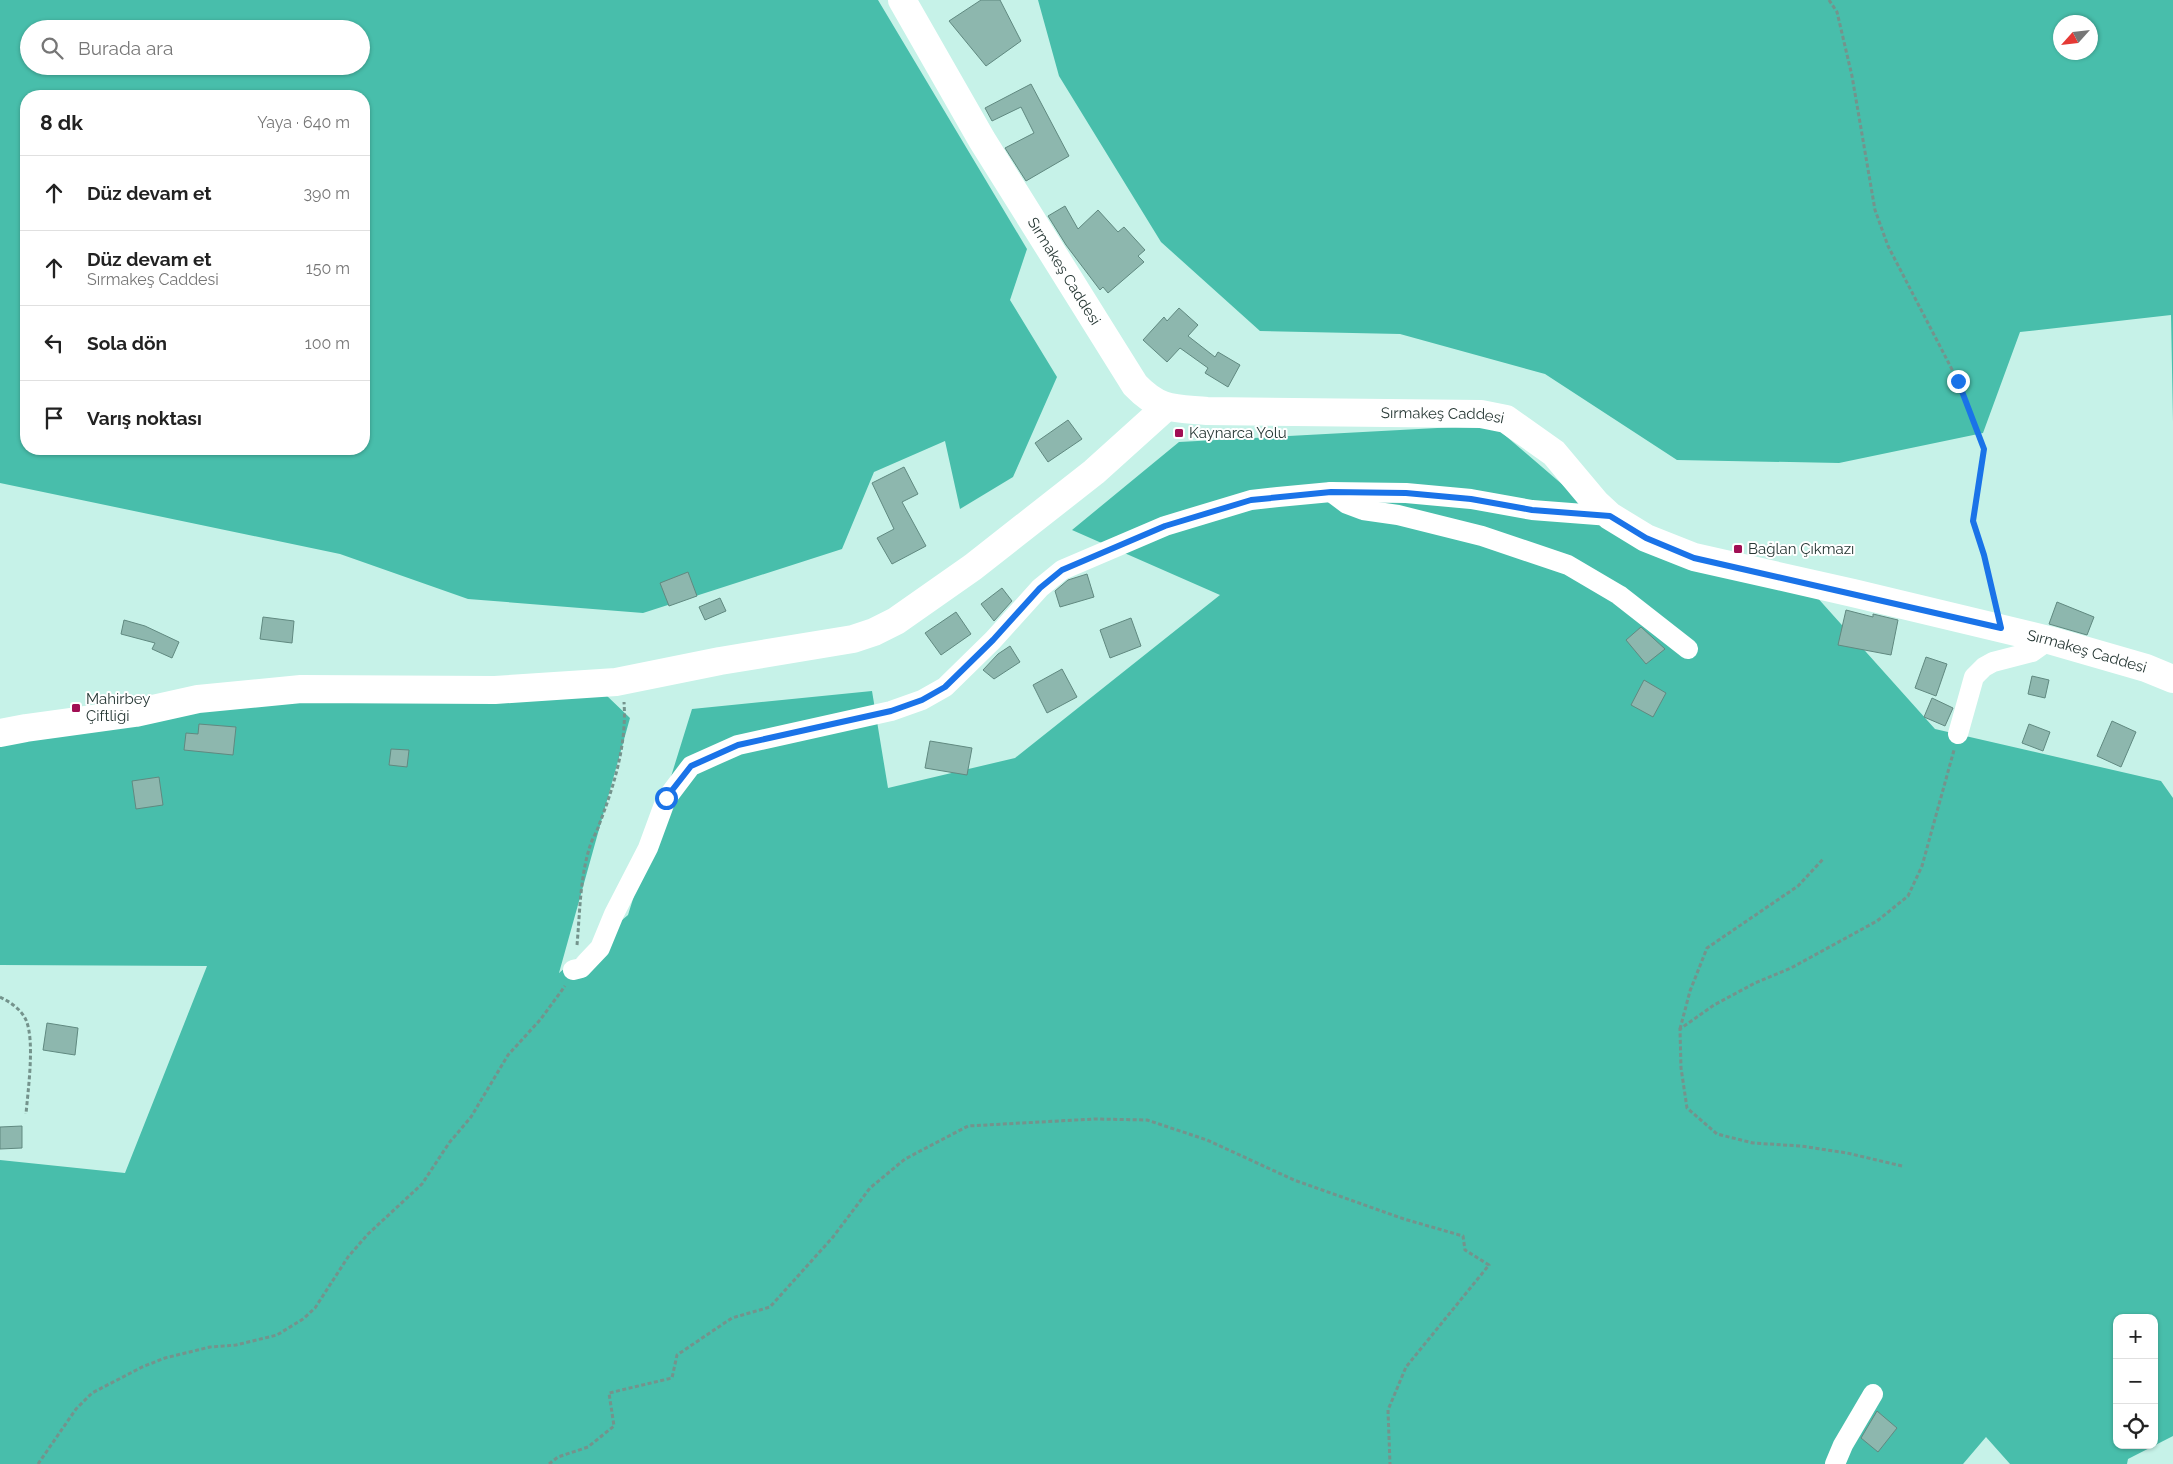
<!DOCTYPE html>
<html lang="tr">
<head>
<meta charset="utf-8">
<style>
	:root { --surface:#fff; --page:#f2f2f2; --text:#222; --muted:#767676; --line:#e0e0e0 }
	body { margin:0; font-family:Raleway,sans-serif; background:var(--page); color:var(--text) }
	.controls { position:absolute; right:15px; bottom:15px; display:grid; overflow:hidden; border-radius:10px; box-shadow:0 1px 4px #0004 }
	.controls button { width:45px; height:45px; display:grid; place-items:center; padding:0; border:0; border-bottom:1px solid var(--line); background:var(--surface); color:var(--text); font:25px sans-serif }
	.compass { position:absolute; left:2053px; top:15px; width:45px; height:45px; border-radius:50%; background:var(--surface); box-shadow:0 1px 4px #0004; rotate:243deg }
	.stop { position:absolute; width:15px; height:15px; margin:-11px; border:4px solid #1a73e8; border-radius:50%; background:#fff }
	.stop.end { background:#1a73e8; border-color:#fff; box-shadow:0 1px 5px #0008 }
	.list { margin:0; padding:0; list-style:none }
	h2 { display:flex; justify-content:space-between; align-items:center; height:65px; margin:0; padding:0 20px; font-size:21px }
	h2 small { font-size:16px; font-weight:400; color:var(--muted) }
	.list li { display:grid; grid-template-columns:32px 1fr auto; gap:15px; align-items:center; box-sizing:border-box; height:75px; padding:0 20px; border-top:1px solid var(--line) }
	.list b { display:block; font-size:19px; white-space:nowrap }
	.list p { margin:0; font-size:16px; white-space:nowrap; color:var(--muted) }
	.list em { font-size:16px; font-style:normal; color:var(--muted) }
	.icon { flex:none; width:28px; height:28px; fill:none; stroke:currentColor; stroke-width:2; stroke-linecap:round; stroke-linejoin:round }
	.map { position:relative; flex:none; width:2173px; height:1464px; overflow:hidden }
	.search { position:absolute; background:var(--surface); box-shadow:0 1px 4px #0004; left:20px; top:20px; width:350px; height:55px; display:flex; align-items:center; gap:12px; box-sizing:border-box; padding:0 18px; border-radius:28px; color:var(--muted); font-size:19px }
	.panel { position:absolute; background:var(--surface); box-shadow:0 1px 4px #0004; left:20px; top:90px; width:350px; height:365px; border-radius:20px }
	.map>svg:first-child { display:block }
</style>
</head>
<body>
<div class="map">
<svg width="2173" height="1464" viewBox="0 0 2173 1464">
	<rect width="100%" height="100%" fill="#c6f2e8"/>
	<g fill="#48beab" fill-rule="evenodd">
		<path d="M0 0H878L1027 249 1010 300 1057 377 1013 477 960 509 945 441 874 472 842 549 643 613 468 599 340 554 0 483ZM29 29H361V66H29ZM26 96H364V449H26Z"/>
		<path d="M1038 0H2173V422L2171 315 2020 332 1983 433 1839 463 1677 460 1545 374 1400 334 1260 331 1161 242 1059 76ZM2060 22H2090V52H2060Z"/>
		<path d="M1493 425 1634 546 1815 595 1935 729 2161 781 2173 798V1436L2128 1459 2127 1464H2010L1986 1437 1963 1464H0V1160L125 1173 207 966 0 965V746L176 711 319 696 605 694 630 718 559 973 628 915 692 709 872 691 888 788 1015 758 1220 595 1072 530 1179 442ZM2117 1318H2154V1445H2117Z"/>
	</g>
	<g fill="#8db7ae" stroke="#608980">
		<polygon points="981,0 1000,0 1021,41 986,66 949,21"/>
		<polygon points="1031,84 1069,156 1026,181 1005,148 1034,133 1021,107 992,121 985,108"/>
		<polygon points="1065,206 1078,229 1098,210 1118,232 1124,227 1145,250 1138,256 1144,262 1108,293 1103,287 1100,290 1066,245 1048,216"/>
		<polygon points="1179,308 1198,325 1188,336 1215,357 1218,352 1240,365 1228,387 1205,373 1208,368 1180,348 1167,362 1143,340 1164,317 1167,321"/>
		<polygon points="1068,420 1082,439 1048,462 1035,443"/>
		<polygon points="904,467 918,494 902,502 926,546 892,564 877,538 894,529 872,483"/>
		<polygon points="688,572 697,596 669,606 660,583"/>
		<polygon points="1087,574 1094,597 1060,607 1055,591 1068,580"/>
		<polygon points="1002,588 1012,601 994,621 981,604"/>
		<polygon points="720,598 726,611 705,620 699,607"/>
		<polygon points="2057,602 2094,617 2087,635 2049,624"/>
		<polygon points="1846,610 1873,617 1873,614 1898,620 1891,655 1838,645"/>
		<polygon points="956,612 971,634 941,655 925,633"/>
		<polygon points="263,617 294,621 292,643 260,639"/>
		<polygon points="1131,618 1141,646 1110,658 1100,630"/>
		<polygon points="124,620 145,626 179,642 172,658 152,649 155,643 121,634"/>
		<polygon points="1641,627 1665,649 1646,664 1626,640"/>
		<polygon points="1010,646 1020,662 994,679 983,670 998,654"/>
		<polygon points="1926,657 1947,664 1936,696 1915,688"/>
		<polygon points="1062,669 1077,697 1047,713 1033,685"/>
		<polygon points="2032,676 2049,680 2045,698 2028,694"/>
		<polygon points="1644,680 1666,693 1653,717 1631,705"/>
		<polygon points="1932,698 1953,708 1945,726 1924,717"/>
		<polygon points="2112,721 2136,732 2121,767 2097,756"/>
		<polygon points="199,724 236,727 233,755 184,750 186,733 198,734"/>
		<polygon points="2029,724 2050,732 2043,751 2022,743"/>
		<polygon points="930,741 972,748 967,775 925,768"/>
		<polygon points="391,749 409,750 407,767 389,765"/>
		<polygon points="159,777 163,805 136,809 132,781"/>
		<polygon points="47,1023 78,1028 75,1055 43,1050"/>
		<polygon points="22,1126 22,1148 0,1149 0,1127"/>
		<polygon points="1877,1411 1897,1428 1878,1452 1861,1438"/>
	</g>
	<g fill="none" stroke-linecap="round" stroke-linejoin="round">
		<g stroke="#74938c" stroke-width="3" stroke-dasharray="4 2.5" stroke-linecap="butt">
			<polyline points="1829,0 1837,12 1852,76 1875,210 1888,246 1958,381 1984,449 1973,521 1984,555 1996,605"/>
			<path d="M577 945C580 912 580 877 590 846 592 839 597 832 599 825 614 786 627 744 624 702"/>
			<path d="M0 997C10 1002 21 1009 26 1020 35 1041 28 1090 26 1114"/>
			<polyline points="1680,1029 1690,991 1707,948 1798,886 1824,858"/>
			<polyline points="1902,1166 1847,1153 1801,1146 1753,1143 1717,1134 1687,1108 1681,1068 1680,1029 1714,1005 1755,983 1791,968 1877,921 1908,896 1922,866 1954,750"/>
			<polyline points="38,1464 76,1409 92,1393 142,1367 165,1358 210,1347 236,1345 277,1335 303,1319 315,1308 348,1257 368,1234 422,1184 449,1143 471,1117 508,1055 540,1020 565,986"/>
			<polyline points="549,1464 558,1457 588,1447 614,1426 609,1393 672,1378 677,1355 732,1318 770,1307 833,1237 870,1188 905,1159 968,1126 1094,1119 1147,1120 1207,1140 1294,1180 1404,1219 1463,1236 1465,1250 1489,1265 1406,1367 1388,1410 1390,1464"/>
		</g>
		<g stroke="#fff" stroke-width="20">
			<polyline points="1331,492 1347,504 1363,510 1398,515 1482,536 1568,565 1619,595 1688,649"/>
			<polyline points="1958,734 1974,677 1984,667 1993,662 2032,652 2049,640"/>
			<polyline points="573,970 581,968 600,948 614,914 648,848 666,799 691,766 738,745 891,711 922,700 945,687 993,640 1040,588 1062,570 1165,526 1251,500 1278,497 1331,492 1406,493 1471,499 1532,510 1610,516"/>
			<polyline points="1835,1464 1843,1445 1873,1394"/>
		</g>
		<g stroke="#fff" stroke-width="28">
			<path id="s1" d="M902 0 982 140 1135 385C1160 411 1174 408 1207 411L1481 414 1506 419 1554 453 1596 503 1610 516 1646 538 1694 557 1853 593 2049 640 2146 668 2173 679"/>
			<polyline points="0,733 26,728 135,713 198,699 301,689 495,690 616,682 720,661 853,639 874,632 896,621 973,567 1094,472 1165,408"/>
		</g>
	</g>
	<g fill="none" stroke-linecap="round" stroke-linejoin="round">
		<polyline stroke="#1a73e8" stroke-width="6" points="666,798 691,766 738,745 891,711 922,700 945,687 993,640 1040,588 1062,570 1165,526 1251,500 1331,492 1406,493 1471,499 1532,510 1610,516 1646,538 1694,558 2001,628 1984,555 1973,521 1984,449 1958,381"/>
	</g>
	<g fill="#a10f54" stroke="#fff" stroke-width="2">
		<rect x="1174" y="428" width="10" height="10" rx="2.5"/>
		<rect x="1733" y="544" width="10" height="10" rx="2.5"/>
		<rect x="71" y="703" width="10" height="10" rx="2.5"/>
	</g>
	<g text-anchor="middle" stroke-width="4" stroke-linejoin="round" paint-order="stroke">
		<g font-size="15" fill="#273835" stroke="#fff">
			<text dy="5" stroke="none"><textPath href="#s1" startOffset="316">Sırmakeş Caddesi</textPath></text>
			<text dy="5" stroke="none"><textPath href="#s1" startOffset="765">Sırmakeş Caddesi</textPath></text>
			<text dy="5" stroke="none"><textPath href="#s1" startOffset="1470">Sırmakeş Caddesi</textPath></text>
		</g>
		<g font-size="15" fill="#273835" stroke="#fff" text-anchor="start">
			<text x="1189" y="438">Kaynarca Yolu</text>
			<text x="1748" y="554">Bağlan Çıkmazı</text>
			<text x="86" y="704">Mahirbey<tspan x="86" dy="17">Çiftliği</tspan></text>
		</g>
	</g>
</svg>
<div class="controls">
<button>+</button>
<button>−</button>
<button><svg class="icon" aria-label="locate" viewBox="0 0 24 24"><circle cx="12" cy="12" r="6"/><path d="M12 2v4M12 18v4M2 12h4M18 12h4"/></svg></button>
</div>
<svg class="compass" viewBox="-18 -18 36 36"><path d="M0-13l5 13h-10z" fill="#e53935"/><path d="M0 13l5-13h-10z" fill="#767676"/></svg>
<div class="stop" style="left:666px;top:798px"></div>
<div class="stop end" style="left:1958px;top:381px"></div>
<div class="search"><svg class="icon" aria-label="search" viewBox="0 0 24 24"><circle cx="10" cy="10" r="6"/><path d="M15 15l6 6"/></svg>Burada ara</div>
<section class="panel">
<h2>8 dk<small>Yaya · 640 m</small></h2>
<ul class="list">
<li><svg class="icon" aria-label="ahead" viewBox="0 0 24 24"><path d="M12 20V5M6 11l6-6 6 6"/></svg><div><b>Düz devam et</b></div><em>390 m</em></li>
<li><svg class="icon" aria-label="ahead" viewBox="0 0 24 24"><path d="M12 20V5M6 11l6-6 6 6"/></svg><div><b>Düz devam et</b><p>Sırmakeş Caddesi</p></div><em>150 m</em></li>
<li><svg class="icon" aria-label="left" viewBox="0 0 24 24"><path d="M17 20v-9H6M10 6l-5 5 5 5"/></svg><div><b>Sola dön</b></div><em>100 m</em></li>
<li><svg class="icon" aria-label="arrive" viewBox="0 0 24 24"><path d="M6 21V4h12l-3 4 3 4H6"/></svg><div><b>Varış noktası</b></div></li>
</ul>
</section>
</div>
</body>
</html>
